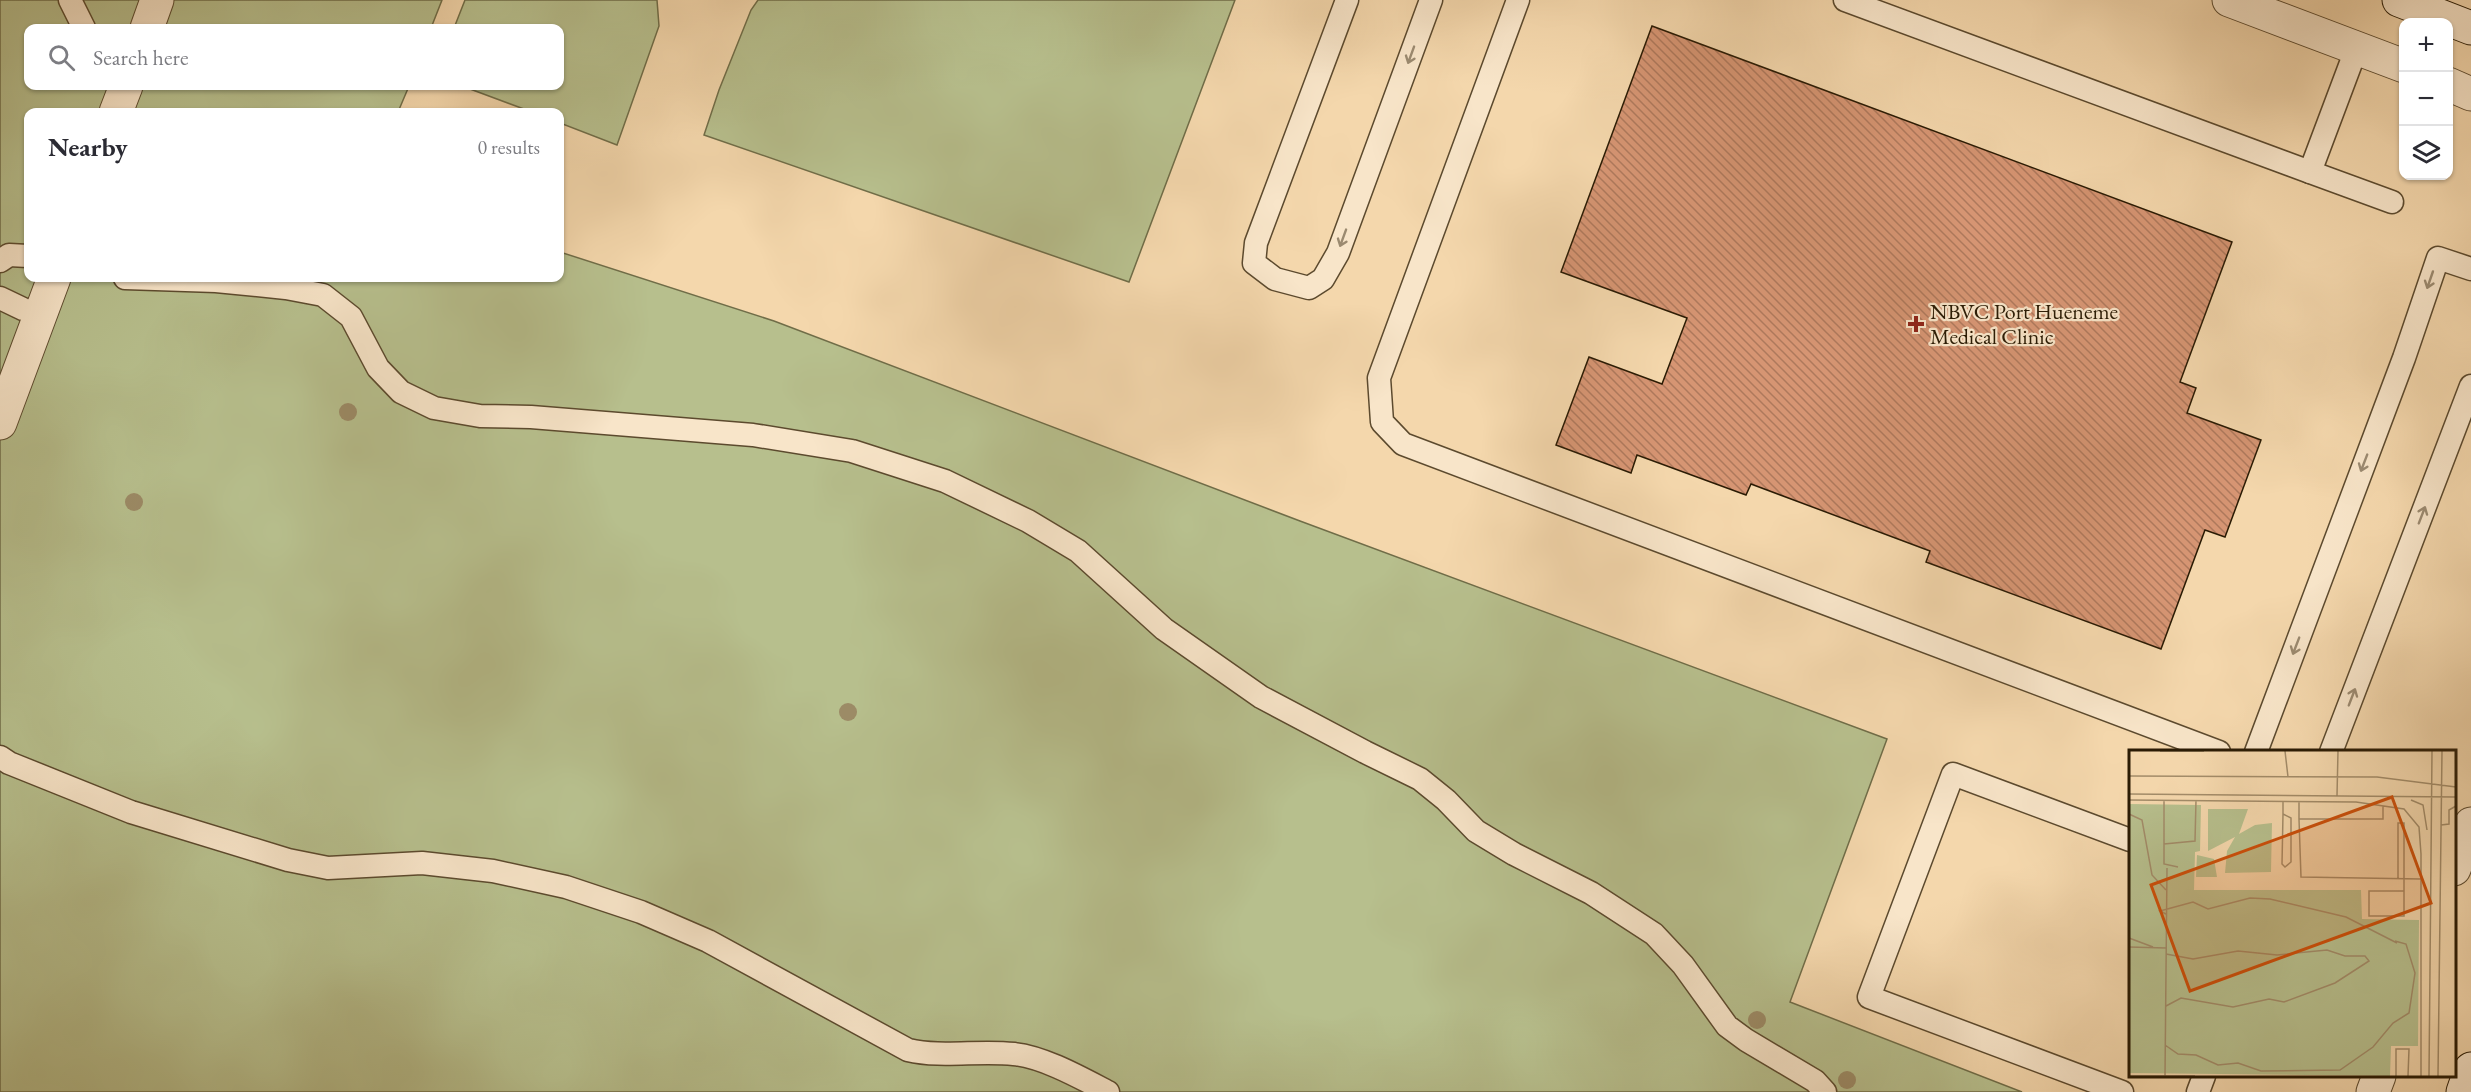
<!DOCTYPE html>
<html lang="en">
<head>
<meta charset="utf-8">
<style>
	:root { --surface:#fff; --page:#f2f2f3; --text:#2b2b33; --muted:#7c7c81; --line:#e1e1e2 }
	body { margin:0; font-family:"EB Garamond",serif; background:var(--page); color:var(--text) }
	.controls { position:absolute; right:18px; top:18px; display:grid; overflow:hidden; border-radius:12px; box-shadow:0 2px 4px #0004 }
	.controls button { width:54px; height:54px; display:grid; place-items:center; padding:0; border:0; border-bottom:2px solid var(--line); background:var(--surface); color:var(--text); font:30px sans-serif }
	.list { margin:0; padding:0; list-style:none }
	h2 { display:flex; justify-content:space-between; align-items:center; height:78px; margin:0; padding:0 24px; font-size:26px }
	h2 small { font-size:20px; font-weight:400; color:var(--muted) }
	.icon { flex:none; width:33px; height:33px; fill:none; stroke:currentColor; stroke-width:2; stroke-linecap:round; stroke-linejoin:round }
	.map { position:relative; flex:none; width:2471px; height:1092px; overflow:hidden }
	.search { position:absolute; background:var(--surface); box-shadow:0 2px 4px #0004; left:24px; top:24px; width:540px; height:66px; display:flex; align-items:center; gap:15px; box-sizing:border-box; padding:0 21px; border-radius:12px; color:var(--muted); font-size:22px }
	.panel { position:absolute; background:var(--surface); box-shadow:0 2px 4px #0004; left:24px; top:108px; width:540px; height:174px; border-radius:12px }
	.map>svg:first-child { display:block }
</style>
</head>
<body>
<div class="map">
<svg width="2471" height="1092" viewBox="0 0 2471 1092">
	<defs>
		<pattern id="building-back-hatch" width="6" height="6" patternUnits="userSpaceOnUse" patternTransform="scale(1.5)"><rect width="6" height="6" fill="#d69573"/><path d="M-1 5l2 2M0 0l6 6M5-1l2 2" fill="none" stroke="#ae795c"/></pattern>
	</defs>
	<rect width="100%" height="100%" fill="#f4d7ac"/>
	<filter id="stains"><feTurbulence type="fractalNoise" baseFrequency=".00333" numOctaves="4"/><feColorMatrix values="0 0 0 0 .2 0 0 0 0 .09 0 0 0 0 .02 0 0 0 .5 -.17"/></filter>
	<radialGradient id="worn" r=".72"><stop offset=".6" stop-color="#630" stop-opacity="0"/><stop offset="1" stop-color="#630" stop-opacity=".3"/></radialGradient>
	<g fill="#b7bf8d" stroke="#706d48" stroke-width="1.5">
		<polygon points="0,0 442,0 431,28 28,28 28,86 409,86 398,112 28,112 28,278 560,278 560,252 774,321 1300,521 1887,739 1790,1002 2022,1092 0,1092"/>
		<polygon points="465,0 657,0 659,26 617,145 560,123 560,112 532,112 462,86 560,86 560,28 454,28"/>
		<polygon points="758,0 1235,0 1129,282 704,135 719,90 751,10"/>
	</g>
	<polygon fill="url(#building-back-hatch)" stroke="#2a1b04" stroke-width="1.5" points="1652,26 2232,242 2180,382 2196,388 2187,413 2261,440 2225,537 2205,530 2161,649 1926,562 1930,551 1751,484 1746,495 1637,455 1631,473 1556,445 1589,357 1662,384 1687,318 1561,272"/>
	<g fill="none" stroke-linecap="round" stroke-linejoin="round">
		<defs>
			<g id="lane">
				<polyline points="70,0 84,28"/>
				<polyline points="1347,0 1256,243 1254,263 1275,279 1309,288 1323,279 1338,253 1431,0"/>
				<polyline points="1518,0 1379,378 1382,422 1403,444 2219,752"/>
				<polyline points="1845,0 2310,172 2357,47"/>
				<polyline points="2310,172 2392,202"/>
				<polyline points="0,261 9,255 28,256"/>
				<polyline points="125,278 216,281 286,288 323,295 351,317 378,368 401,392 434,408 480,416 531,417 753,435 852,451 945,481 1028,521 1078,551 1164,629 1261,697 1365,752 1420,779 1446,800 1476,831 1514,854 1591,893 1654,934 1683,965 1727,1026 1746,1040 1815,1081 1825,1092"/>
				<polyline points="0,298 23,309 41,314"/>
				<polyline points="2256,752 2404,358 2438,258 2471,269"/>
				<polyline points="2331,752 2471,386"/>
				<path d="M0 757 9 763 131 812 288 860 328 868 422 863 493 871 566 887 641 912 708 941 908 1050C942 1058 978 1050 1014 1054 1044 1057 1081 1078 1108 1092"/>
				<polyline points="2122,1092 1869,997 1953,774 2130,840"/>
				<polyline points="2198,1092 2204,1076"/>
			</g>
			<g id="street">
				<polyline points="2229,0 2404,66"/>
				<polyline points="147,28 157,0"/>
				<polyline points="2448,84 2471,94"/>
				<polyline points="116,112 126,86"/>
				<polyline points="0,423 54,278"/>
				<polyline points="2454,869 2471,824"/>
				<polyline points="2373,1092 2379,1076"/>
			</g>
			<g id="secondary">
				<polyline points="2399,0 2471,28"/>
				<polyline points="2463,1092 2471,1069"/>
			</g>
		</defs>
		<use href="#lane" stroke="#5c4a2e" stroke-width="25"/>
		<use href="#street" stroke="#5c4a2e" stroke-width="35"/>
		<use href="#secondary" stroke="#2a1b04" stroke-width="35"/>
		<use href="#lane" stroke="#f8e5c9" stroke-width="22"/>
		<use href="#street" stroke="#f8e5c9" stroke-width="33"/>
		<use href="#secondary" stroke="#f8e5c9" stroke-width="33"/>
	</g>
	<g fill="#9c8b66">
		<circle cx="348" cy="412" r="9"/>
		<circle cx="134" cy="502" r="9"/>
		<circle cx="848" cy="712" r="9"/>
		<circle cx="1757" cy="1020" r="9"/>
		<circle cx="1847" cy="1080" r="9"/>
	</g>
	<defs><path id="oneway-shaft" d="M-6 0H5M1.5-3L5.5 0L1.5 3" fill="none" stroke-width="1.6" stroke-linecap="round" stroke-linejoin="round" transform="scale(1.5)"/></defs>
	<g stroke="#9b8a70">
		<use href="#oneway-shaft" transform="translate(1411 55) rotate(110)"/>
		<use href="#oneway-shaft" transform="translate(1343 238) rotate(110)"/>
		<use href="#oneway-shaft" transform="translate(2430 280) rotate(109)"/>
		<use href="#oneway-shaft" transform="translate(2364 463) rotate(111)"/>
		<use href="#oneway-shaft" transform="translate(2422 515) rotate(-69)"/>
		<use href="#oneway-shaft" transform="translate(2296 646) rotate(111)"/>
		<use href="#oneway-shaft" transform="translate(2352 697) rotate(-69)"/>
	</g>
	<path fill="#8f2418" stroke="#f8e5c9" stroke-width="2" d="M1913 315h6v6h6v6h-6v6h-6v-6h-6v-6h6z"/>
	<g text-anchor="middle" stroke-width="4.5" stroke-linejoin="round" paint-order="stroke">
		<g font-size="22" fill="#2a1b04" stroke="#f8e5c9" text-anchor="start">
			<text x="1930" y="319">NBVC Port Hueneme<tspan x="1930" dy="25">Medical Clinic</tspan></text>
		</g>
	</g>
	<g transform="translate(2129 750)">
		<rect width="327" height="327" fill="#f4d7ac"/>
		<path d="M0 54 72 55 71 101 66 102 65 140H232L233 169 290 170 289 296H262L261 326 0 323ZM79 59H119L110 84 126 75 143 73 142 122 96 123 98 101 106 87 79 101ZM68 105 85 109 88 127H67Z" fill="#b7bf8d"/>
		<path fill="none" stroke="#a38c69" stroke-width="1.5" d="M31 1H75M156 1 159 27M0 26 248 27 327 37M0 44 327 47M208 46 209 1M0 50 227 52 275 59 290 77 292 104V326M35 50V114L49 117M282 50 294 55 298 80M170 51V69H254V56M0 64 13 70 23 125 37 140M154 64 162 68V112L156 117 153 114 154 64V51M170 69 172 127 292 129M312 75 320 74V60L327 56M35 94 66 91 67 50M269 129V73H275V166H240V141H275M37 164 31 161 64 152 79 159 121 148 141 149 217 167 268 193M0 188 24 197M0 197 37 198M37 256 52 248 104 257 140 249 155 252 206 233 240 211 236 206H216L198 200 148 205 109 201 64 209 37 204M36 295 49 304 67 305 89 315 109 313 132 321 211 320 244 297 264 273 280 263 286 223 277 194 266 191M0 326H66M36 326 38 118M267 326V299H280L279 326M300 326 303 1M309 326 313 1"/>
		<path fill="#cc500b" fill-opacity="0.15" stroke="#cc500b" stroke-width="3" d="M263 47 302 153 61 241 22 135Z"/>
		<rect width="327" height="327" fill="none" stroke="#2a1b04" stroke-width="3"/>
	</g>
	<rect width="100%" height="100%" filter="url(#stains)"/>
	<rect width="100%" height="100%" fill="url(#worn)"/>
</svg>
<div class="controls">
<button>+</button>
<button>−</button>
<button><svg class="icon" aria-label="layers" viewBox="0 0 24 24"><path d="M12 4l9 5-9 5-9-5zM3 14l9 5 9-5"/></svg></button>
</div>
<div class="search"><svg class="icon" aria-label="search" viewBox="0 0 24 24"><circle cx="10" cy="10" r="6"/><path d="M15 15l6 6"/></svg>Search here</div>
<section class="panel">
<h2>Nearby<small>0 results</small></h2>
<ul class="list">
</ul>
</section>
</div>
</body>
</html>
